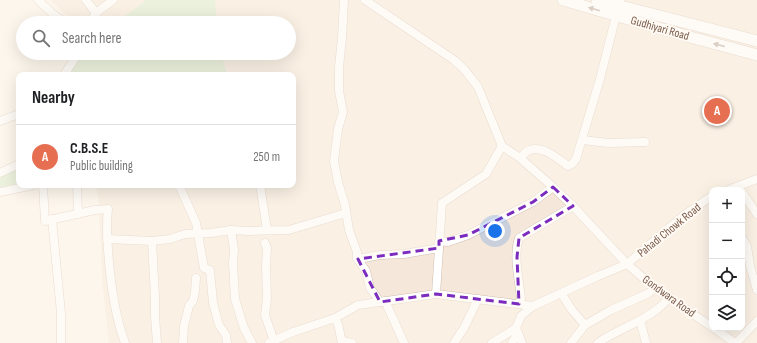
<!DOCTYPE html>
<html lang="en">
<head>
<meta charset="utf-8">
<style>
	:root { --surface:#fff; --page:#f6f6f6; --text:#202124; --muted:#757577; --line:#e0e0e0; --accent:#e76f51 }
	body { margin:0; font-family:"Sofia Sans Condensed",sans-serif; background:var(--page); color:var(--text) }
	.controls { position:absolute; right:12px; bottom:12px; display:grid; overflow:hidden; border-radius:8px; box-shadow:0 4px 16px #0002 }
	.controls button { width:36px; height:36px; display:grid; place-items:center; padding:0; border:0; border-bottom:1px solid var(--line); background:var(--surface); color:var(--text); font:20px sans-serif }
	.you { position:absolute; left:495px; top:231px; width:14px; height:14px; margin:-10px; border:3px solid #fff; border-radius:50%; background:#1a73e8; box-shadow:0 0 0 6px #1a73e833 }
	.badge { display:grid; place-items:center; width:26px; height:26px; border-radius:50%; background:var(--accent); color:#fff; font-size:13px; font-weight:700 }
	.pin { position:absolute; translate:-50% -50%; border:2px solid #fff; box-shadow:0 1px 4px #0006 }
	.list { margin:0; padding:0; list-style:none }
	h2 { display:flex; justify-content:space-between; align-items:center; height:52px; margin:0; padding:0 16px; font-size:17px }
	h2 small { font-size:13px; font-weight:400; color:var(--muted) }
	.list li { display:grid; grid-template-columns:26px 1fr auto; gap:12px; align-items:center; box-sizing:border-box; height:64px; padding:0 16px; border-top:1px solid var(--line) }
	.list b { display:block; font-size:15px; white-space:nowrap }
	.list p { margin:0; font-size:13px; white-space:nowrap; color:var(--muted) }
	.list em { font-size:13px; font-style:normal; color:var(--muted) }
	.icon { flex:none; width:22px; height:22px; fill:none; stroke:currentColor; stroke-width:2; stroke-linecap:round; stroke-linejoin:round }
	.map { position:relative; flex:none; width:757px; height:343px; overflow:hidden }
	.search { position:absolute; background:var(--surface); box-shadow:0 4px 16px #0002; left:16px; top:16px; width:280px; height:44px; display:flex; align-items:center; gap:10px; box-sizing:border-box; padding:0 14px; border-radius:22px; color:var(--muted); font-size:15px }
	.panel { position:absolute; background:var(--surface); box-shadow:0 4px 16px #0002; left:16px; top:72px; width:280px; height:116px; border-radius:8px }
	.map>svg:first-child { display:block }
</style>
</head>
<body>
<div class="map">
<svg width="757" height="343" viewBox="0 0 757 343">
	<rect width="100%" height="100%" fill="#fdf6ec"/>
	<path fill="#f5e8da" fill-rule="evenodd" d="M51 0H757V343H109L102 279 99 206 96 185H293V75H81L76 53H289V23H70V20ZM712 190H742V328H712Z"/>
	<g fill="#d8ecc9">
		<polygon points="146,0 215,0 217,23 116,23"/>
		<polygon points="82,53 221,53 227,75 68,75"/>
		<polygon points="293,128 296,167 293,170"/>
		<polygon points="19,167 19,185 0,190 0,176"/>
	</g>
	<g fill="none" stroke-linecap="round" stroke-linejoin="round">
		<defs>
			<g id="street">
				<polyline points="38,0 53,14 66,23"/>
				<polyline points="86,0 96,13"/>
				<polyline points="344,0 342,38 339,67 339,91 343,112 338,129 334,161 338,182 345,205 349,230 357,252 357,258 366,271 370,288 380,302"/>
				<polyline points="365,0 454,60 464,69 478,87 502,146 520,158 553,187 573,206 627,264 655,288 712,327"/>
				<polyline points="89,23 96,13 113,0"/>
				<polyline points="64,75 78,53"/>
				<polyline points="0,121 19,114"/>
				<polyline points="583,140 608,143 645,142"/>
				<path d="M520 158C523 155 526 151 530 150 543 145 558 159 568 166L572 164 576 159 600 79 620 0"/>
				<polyline points="0,173 19,164"/>
				<path d="M43 185 45 221 95 210 108 209C106 223 107 234 108 249 110 280 114 313 125 343"/>
				<polyline points="77,185 78,214"/>
				<polyline points="179,185 196,223 204,268 210,270 213,303 219,325 226,335 227,343"/>
				<polyline points="260,185 267,230"/>
				<polyline points="728,190 757,179"/>
				<polyline points="0,192 34,185"/>
				<polyline points="742,192 757,214"/>
				<polyline points="52,219 61,313 61,343"/>
				<polyline points="231,230 234,250 233,263 235,299 244,328 252,343"/>
				<polyline points="742,238 747,246 750,266 757,290"/>
				<polyline points="107,239 152,241 170,239 185,234 211,233 231,230 248,231 289,230 346,213"/>
				<polyline points="152,241 155,297 155,316 157,343"/>
				<polyline points="439,241 448,242 468,235 533,202 553,187"/>
				<polyline points="265,243 267,248 266,266 267,299 265,315 274,341"/>
				<polyline points="358,259 380,255 404,254 439,248"/>
				<polyline points="561,293 572,310 585,325 611,310 649,293 655,288"/>
				<polyline points="436,294 442,203 486,174 502,146"/>
				<polyline points="385,301 404,343"/>
				<path d="M519 304 521 298C519 279 513 256 519 238L573 206"/>
				<polyline points="335,318 338,324 342,343"/>
				<polyline points="640,320 646,343"/>
				<polyline points="714,328 735,343"/>
				<polyline points="342,341 352,343"/>
				<polyline points="183,343 184,326 189,306 193,301 195,292 196,278"/>
				<polyline points="269,343 293,332 335,318 358,305 436,294 533,306 598,276 627,264 683,216 712,196"/>
				<polyline points="454,343 464,328 478,299"/>
				<polyline points="492,343 516,328"/>
				<polyline points="512,343 518,333"/>
				<polyline points="522,343 516,328 521,316 533,306"/>
				<polyline points="571,343 585,325"/>
				<path d="M598 343C616 330 638 324 656 310 661 307 665 302 670 297"/>
				<polyline points="736,343 757,321"/>
			</g>
			<g id="secondary">
				<polyline points="563,0 690,37 757,55"/>
				<polyline points="597,0 757,41"/>
			</g>
		</defs>
		<use href="#street" stroke="#d1beb0" stroke-width="9"/>
		<use href="#secondary" stroke="#d6c0b0" stroke-width="12"/>
		<use href="#street" stroke="#fff" stroke-width="8"/>
		<use href="#secondary" stroke="#fff" stroke-width="11"/>
	</g>
	<defs><path id="oneway-solid" d="M-6-.8H1V-3.2L6.5 0L1 3.2V.8H-6Z"/></defs>
	<g fill="#af9d94">
		<use href="#oneway-solid" transform="translate(594 9) rotate(-164)"/>
		<use href="#oneway-solid" transform="translate(719 45) rotate(-165)"/>
	</g>
	<path d="M0 0H757V343H0ZM553 187 573 206 519 238 517 257 519 304 436 294 380 302 358 259 439 248V241L468 235 533 202Z" fill="#fdf6ec" fill-opacity=".55" fill-rule="evenodd"/>
	<path fill="none" stroke="#7b2cbf" stroke-width="3" stroke-dasharray="8 5" stroke-linejoin="round" d="M553 187 573 206 519 238 517 257 519 304 436 294 380 302 358 259 439 248V241L468 235 533 202Z"/>
	<g text-anchor="middle" stroke-width="4" stroke-linejoin="round" paint-order="stroke">
		<g font-size="12" fill="#7a5c4d" stroke="#fffaf3">
			<text transform="translate(660 28) rotate(16)" y="4">Gudhiyari Road</text>
			<text transform="translate(669 230) rotate(-39)" y="4">Pahadi Chowk Road</text>
			<text transform="translate(669 296) rotate(36)" y="4">Gondwara Road</text>
		</g>
	</g>
</svg>
<div class="controls">
<button>+</button>
<button>−</button>
<button><svg class="icon" aria-label="locate" viewBox="0 0 24 24"><circle cx="12" cy="12" r="6"/><path d="M12 2v4M12 18v4M2 12h4M18 12h4"/></svg></button>
<button><svg class="icon" aria-label="layers" viewBox="0 0 24 24"><path d="M12 4l9 5-9 5-9-5zM3 14l9 5 9-5"/></svg></button>
</div>
<div class="you"></div>
<div class="pin badge" style="left:717px;top:111px">A</div>
<div class="search"><svg class="icon" aria-label="search" viewBox="0 0 24 24"><circle cx="10" cy="10" r="6"/><path d="M15 15l6 6"/></svg>Search here</div>
<section class="panel">
<h2>Nearby<small></small></h2>
<ul class="list">
<li><span class="badge">A</span><div><b>C.B.S.E</b><p>Public building</p></div><em>250 m</em></li>
</ul>
</section>
</div>
</body>
</html>
